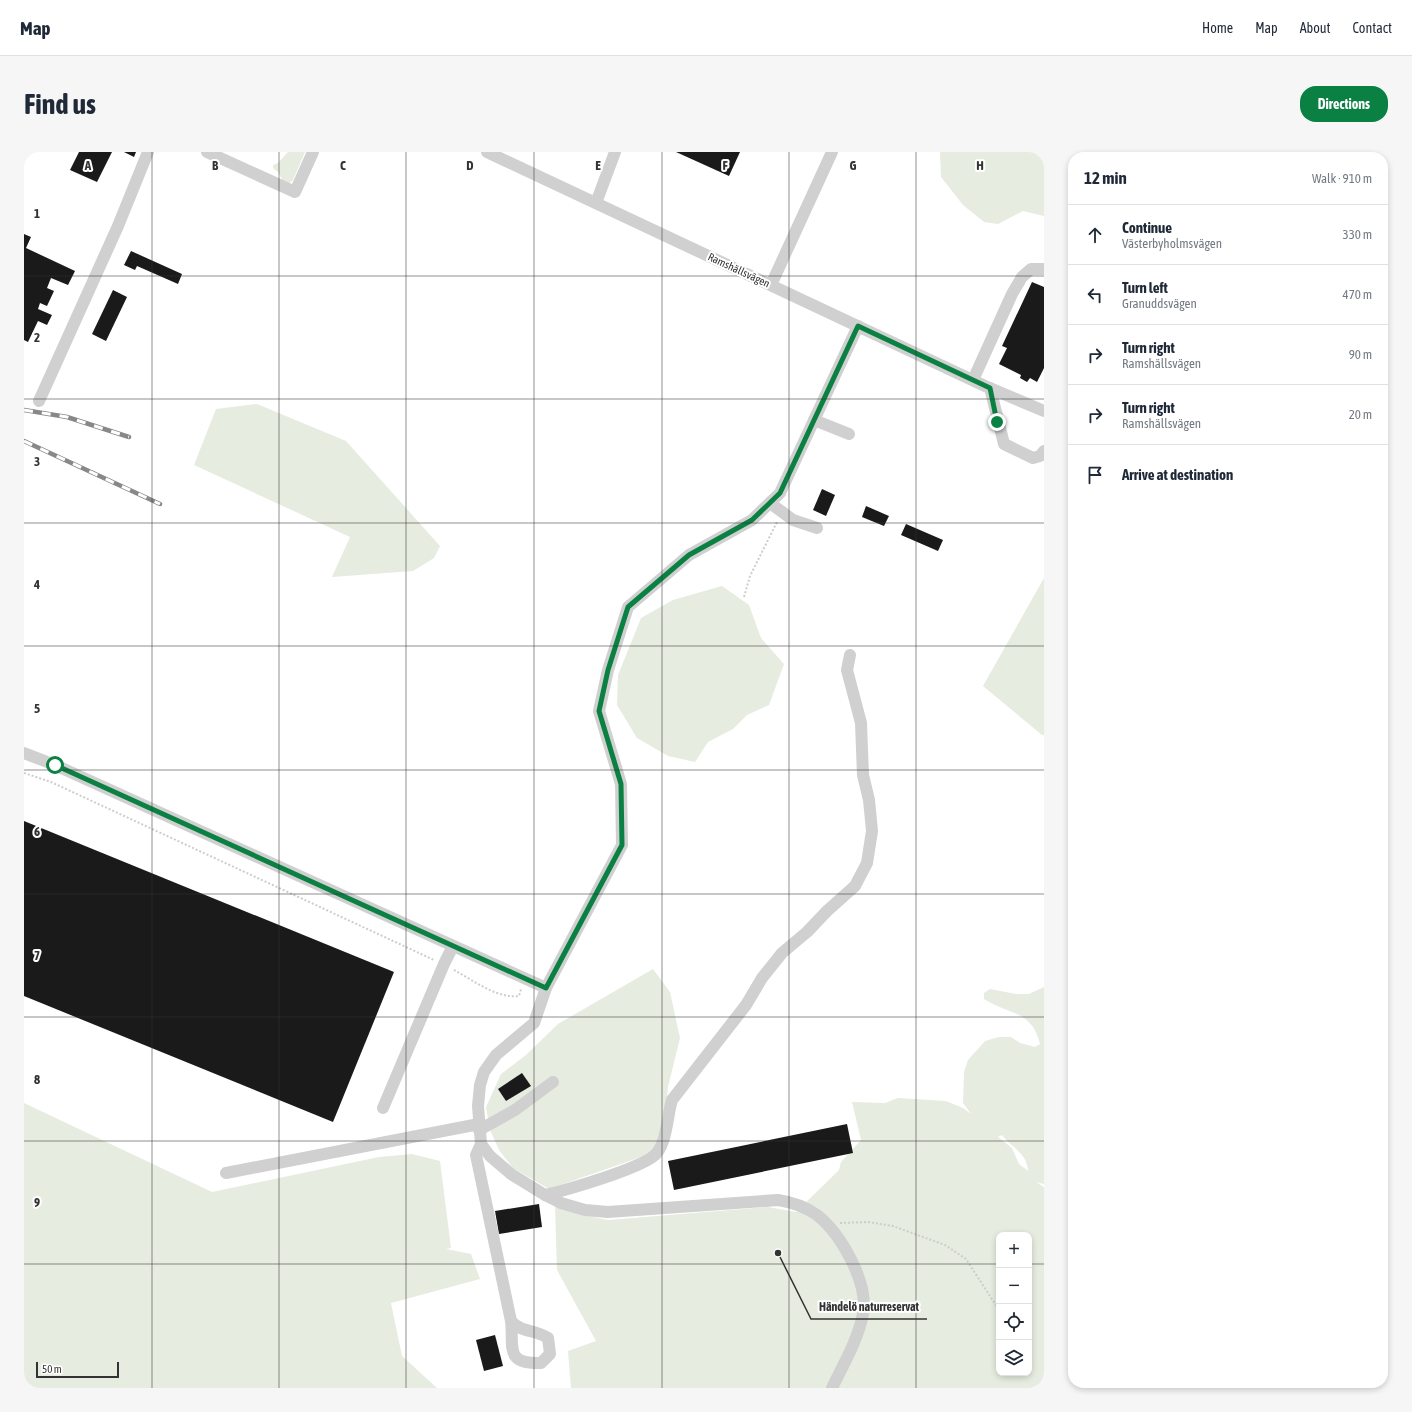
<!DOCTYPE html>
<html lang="en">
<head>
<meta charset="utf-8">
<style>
	:root { --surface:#fff; --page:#f6f6f7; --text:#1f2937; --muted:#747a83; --line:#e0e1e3; --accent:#0b8043 }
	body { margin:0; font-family:"Asap Condensed",sans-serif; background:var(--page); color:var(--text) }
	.controls { position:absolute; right:12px; bottom:12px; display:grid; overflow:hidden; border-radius:8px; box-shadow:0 2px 6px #0003 }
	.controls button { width:36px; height:36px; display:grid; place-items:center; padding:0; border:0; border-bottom:1px solid var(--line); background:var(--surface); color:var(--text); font:20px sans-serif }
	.scale { position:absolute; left:12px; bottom:10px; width:83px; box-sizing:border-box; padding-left:4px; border:2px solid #333; border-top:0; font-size:11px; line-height:14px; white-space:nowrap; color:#333; -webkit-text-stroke:3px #fff; paint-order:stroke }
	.stop { position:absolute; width:12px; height:12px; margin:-9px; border:3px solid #0b8043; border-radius:50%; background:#fff }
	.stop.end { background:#0b8043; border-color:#fff; box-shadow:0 1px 4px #0008 }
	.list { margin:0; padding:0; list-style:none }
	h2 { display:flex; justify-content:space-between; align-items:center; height:52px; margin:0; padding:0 16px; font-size:17px }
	h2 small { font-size:13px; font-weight:400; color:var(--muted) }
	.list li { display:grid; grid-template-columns:26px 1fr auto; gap:12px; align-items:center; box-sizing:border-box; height:60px; padding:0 16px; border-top:1px solid var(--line) }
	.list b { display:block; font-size:15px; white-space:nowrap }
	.list p { margin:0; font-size:13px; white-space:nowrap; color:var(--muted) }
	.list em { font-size:13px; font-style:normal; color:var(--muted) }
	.icon { flex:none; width:22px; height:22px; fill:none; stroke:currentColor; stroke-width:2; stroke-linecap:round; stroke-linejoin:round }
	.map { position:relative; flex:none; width:1020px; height:1236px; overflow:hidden; border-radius:16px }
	header { display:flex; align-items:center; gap:24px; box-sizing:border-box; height:56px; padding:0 20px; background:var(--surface); border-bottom:1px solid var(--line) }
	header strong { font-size:19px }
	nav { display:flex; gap:22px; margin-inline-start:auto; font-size:14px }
	.intro { display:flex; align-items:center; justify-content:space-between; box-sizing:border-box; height:96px; padding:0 24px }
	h1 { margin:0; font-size:28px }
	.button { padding:10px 18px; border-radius:16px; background:var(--accent); color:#fff; font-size:14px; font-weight:700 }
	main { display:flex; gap:24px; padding:0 24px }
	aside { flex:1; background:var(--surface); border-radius:16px; box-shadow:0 2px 6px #0003 }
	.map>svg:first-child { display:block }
</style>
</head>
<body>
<header>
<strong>Map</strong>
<nav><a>Home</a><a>Map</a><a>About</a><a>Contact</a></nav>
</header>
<div class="intro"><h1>Find us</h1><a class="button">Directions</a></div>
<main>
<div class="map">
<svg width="1020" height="1236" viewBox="0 0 1020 1236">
	<rect width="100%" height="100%" fill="#fff"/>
	<g fill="#e6ecdf" fill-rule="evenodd">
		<polygon points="264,0 281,0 269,28 264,32 260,31 254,20 249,16 249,13 254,11"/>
		<polygon points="916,0 1020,0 1020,64 999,59 974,72 960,70 939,53 917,25"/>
		<polygon points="233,252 322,289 416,394 410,406 389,419 308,425 326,385 170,313 192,257"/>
		<polygon points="1020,426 1020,583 1018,583 959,534"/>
		<polygon points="698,434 725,453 737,486 760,512 745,553 723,563 709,577 684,590 671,610 644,604 613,586 593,553 594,523 617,466 649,448"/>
		<polygon points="629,817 646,840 656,886 644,935 640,977 629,999 614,1006 525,1037 489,1016 475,998 466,978 462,955 477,922 502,903 534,872"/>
		<path d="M1020 835V1032L1012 1030 1020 1035V1236H547L544 1199 572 1189 533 1118 531 1053 554 1062 584 1068 744 1055 772 1060 815 1018 817 1010 837 988 828 950 861 951 874 946 922 949 939 956 947 962 939 951 940 920 944 908 961 889 975 885H987L996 891 1011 895 1016 892C1008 858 985 863 960 847V841L966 837 992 842H1005ZM978 983C988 996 1003 1001 1004 1019L995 1012 988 996 974 985ZM975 1083H1005V1221H975Z"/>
		<polygon points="0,951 188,1040 355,1005 388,1002 416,1009 427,1096 422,1097 447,1102 456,1127 367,1151 378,1204 413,1236 0,1236"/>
	</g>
	<g fill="#1a1a1a">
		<polygon points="55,0 88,0 73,30 46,18"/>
		<polygon points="100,0 112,0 110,5"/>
		<polygon points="652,0 716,0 705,24"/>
		<polygon points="0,82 7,85 2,96 51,119 44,133 27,126 23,136 30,139 23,154 16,151 14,157 28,163 23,173 14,169 4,190 0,188"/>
		<polygon points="107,99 158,122 154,132 113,114 111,118 100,113"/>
		<polygon points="1008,130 1020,135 1020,216 1013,230 1006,226 1003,230 996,226 997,223 975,212 983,196 978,194"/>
		<polygon points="89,138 103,145 82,189 68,182"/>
		<polygon points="798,337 811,343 802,364 789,358"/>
		<polygon points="842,354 865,364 860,374 838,365"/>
		<polygon points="882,372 919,388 914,399 877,383"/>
		<polygon points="0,669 370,820 309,970 0,844"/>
		<polygon points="498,921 507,934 482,949 474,937"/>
		<polygon points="823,972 829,1001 650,1038 644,1009"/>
		<polygon points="515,1052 518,1075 475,1082 471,1059"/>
		<polygon points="471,1183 479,1214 460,1219 452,1188"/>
	</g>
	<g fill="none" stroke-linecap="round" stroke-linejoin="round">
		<g stroke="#cdcdcd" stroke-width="2" stroke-dasharray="2 2" stroke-linecap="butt">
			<polyline points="720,445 726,424 753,370"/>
			<polyline points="0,621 27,630 410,808"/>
			<path d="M430 818C449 828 473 847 495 844L497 837"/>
			<polyline points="816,1071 844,1070 869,1074 921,1093 942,1107 975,1158"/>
		</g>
		<g stroke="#d0d0d0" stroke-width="12">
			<polyline points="183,0 271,40 289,0"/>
			<polyline points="463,0 961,234 1020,259"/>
			<polyline points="572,51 591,0"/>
			<polyline points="747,133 808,0"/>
			<polyline points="949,228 988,142 998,125 1007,117 1020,117"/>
			<polyline points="966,236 980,292 1009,306 1016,304 1020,299"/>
			<polyline points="15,249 94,74 124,0"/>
			<polyline points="790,268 825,282"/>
			<polyline points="746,351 769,368 793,376"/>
			<polyline points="0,601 31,613 522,836"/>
			<polyline points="359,956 420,812 429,794"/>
			<polyline points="455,978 491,958 529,930"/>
			<path d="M457 992 452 1003 487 1169C490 1195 480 1212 517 1211L526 1202 524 1186C509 1177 498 1181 487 1169"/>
			<polyline points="202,1021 455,972"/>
			<path d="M521 1043C543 1038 615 1017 631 1003 643 992 643 964 648 948L722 853 738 826 758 801 783 780 803 759 831 734 843 711 848 679 845 648 839 623 837 571 823 518 826 503"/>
			<path d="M808 1236C819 1213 834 1188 839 1162 845 1131 817 1082 793 1063 782 1055 767 1050 754 1048L584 1060 561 1058 537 1051 521 1043 487 1022 466 1004 457 992 454 954 456 933 460 920 472 903 510 871 522 836 598 693 597 632 575 559 584 518 604 455 665 403 728 368 756 341 834 174"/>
		</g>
		<defs>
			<g id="rail">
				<polyline points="0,258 43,265 105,285"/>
				<polyline points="0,289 136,352"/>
			</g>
		</defs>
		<use href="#rail" stroke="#888" stroke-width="4.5"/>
		<use href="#rail" stroke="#fff" stroke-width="3" stroke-dasharray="9" stroke-linecap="butt"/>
	</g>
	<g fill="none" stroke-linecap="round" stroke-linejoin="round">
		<polyline stroke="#0b8043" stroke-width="5" points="31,613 522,836 598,693 597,632 575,559 584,518 604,455 665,403 728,368 756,341 834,174 966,236 973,270"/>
	</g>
	<path fill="none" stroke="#333" stroke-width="1" stroke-opacity="0.55" d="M128 0V1236M255 0V1236M382 0V1236M510 0V1236M638 0V1236M765 0V1236M892 0V1236M0 124H1020M0 247H1020M0 371H1020M0 494H1020M0 618H1020M0 742H1020M0 865H1020M0 989H1020M0 1112H975M1005 1112H1020"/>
	<g text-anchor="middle" stroke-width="4" stroke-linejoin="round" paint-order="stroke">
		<g font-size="11" fill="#333" stroke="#fff">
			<text transform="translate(715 118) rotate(25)" y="4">Ramshällsvägen</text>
		</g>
	</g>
	<g font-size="13" text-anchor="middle" font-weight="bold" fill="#333" stroke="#fff" stroke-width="4" stroke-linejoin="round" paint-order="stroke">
		<text x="64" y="18">A</text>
		<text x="191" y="18">B</text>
		<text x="319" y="18">C</text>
		<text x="446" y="18">D</text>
		<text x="574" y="18">E</text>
		<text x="701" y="18">F</text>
		<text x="829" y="18">G</text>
		<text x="956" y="18">H</text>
		<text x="13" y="66">1</text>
		<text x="13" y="190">2</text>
		<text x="13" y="314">3</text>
		<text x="13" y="437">4</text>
		<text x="13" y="561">5</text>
		<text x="13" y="684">6</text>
		<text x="13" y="808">7</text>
		<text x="13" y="932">8</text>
		<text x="13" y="1055">9</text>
	</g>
	<path fill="none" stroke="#333" stroke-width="1.5" d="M754 1101L787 1167H903"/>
	<circle fill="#333" stroke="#fff" stroke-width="1.5" cx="754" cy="1101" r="4"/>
	<g font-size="12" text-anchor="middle" font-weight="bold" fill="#333" stroke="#fff" stroke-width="4" stroke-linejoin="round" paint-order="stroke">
		<text x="845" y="1159">Händelö naturreservat</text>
	</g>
</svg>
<div class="controls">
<button>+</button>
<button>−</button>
<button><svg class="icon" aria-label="locate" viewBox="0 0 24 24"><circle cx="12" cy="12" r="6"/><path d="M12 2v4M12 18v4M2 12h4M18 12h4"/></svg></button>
<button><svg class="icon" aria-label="layers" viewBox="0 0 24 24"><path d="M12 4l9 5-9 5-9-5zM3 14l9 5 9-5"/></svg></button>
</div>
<div class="scale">50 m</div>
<div class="stop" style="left:31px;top:613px"></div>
<div class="stop end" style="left:973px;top:270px"></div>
</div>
<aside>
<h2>12 min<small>Walk · 910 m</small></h2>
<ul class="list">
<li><svg class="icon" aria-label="ahead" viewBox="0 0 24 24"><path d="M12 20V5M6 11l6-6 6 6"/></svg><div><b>Continue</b><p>Västerbyholmsvägen</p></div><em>330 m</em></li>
<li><svg class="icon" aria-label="left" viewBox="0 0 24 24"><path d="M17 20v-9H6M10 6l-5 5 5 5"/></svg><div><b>Turn left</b><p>Granuddsvägen</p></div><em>470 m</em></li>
<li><svg class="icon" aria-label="right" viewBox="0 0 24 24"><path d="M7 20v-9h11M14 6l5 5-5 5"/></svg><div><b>Turn right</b><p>Ramshällsvägen</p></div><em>90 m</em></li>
<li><svg class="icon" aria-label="right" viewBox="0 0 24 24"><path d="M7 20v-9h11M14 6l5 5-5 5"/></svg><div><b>Turn right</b><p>Ramshällsvägen</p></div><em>20 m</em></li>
<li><svg class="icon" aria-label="arrive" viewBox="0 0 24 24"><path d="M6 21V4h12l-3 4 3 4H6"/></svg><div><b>Arrive at destination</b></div></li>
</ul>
</aside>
</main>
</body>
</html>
